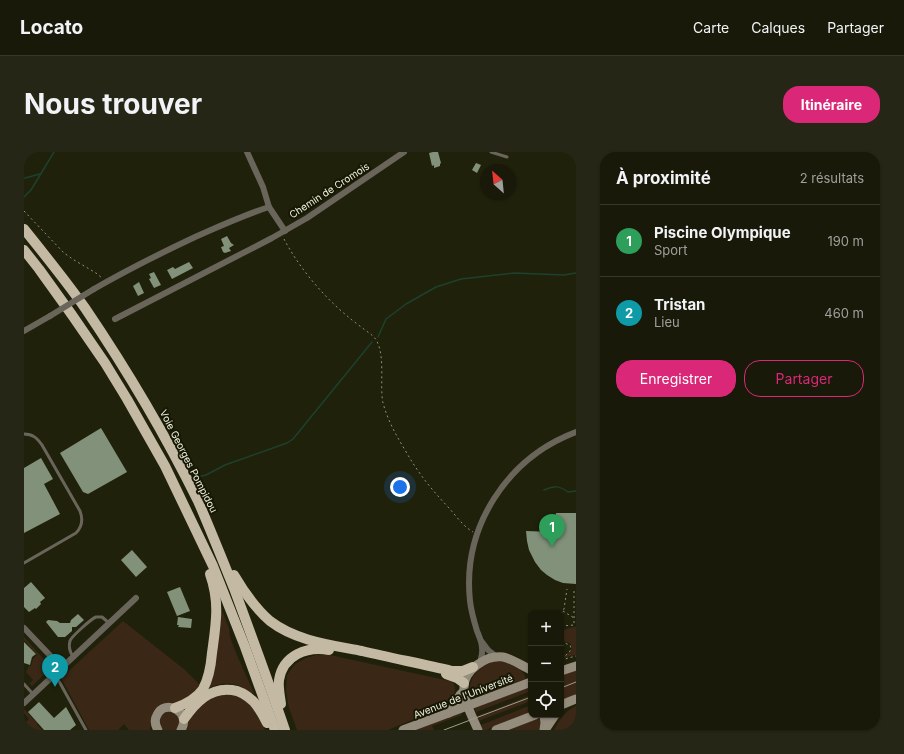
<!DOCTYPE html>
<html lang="fr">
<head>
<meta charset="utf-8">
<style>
	:root { --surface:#181908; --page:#252616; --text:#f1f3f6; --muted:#9fa09c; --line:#363829; --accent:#db2777 }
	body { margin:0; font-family:Inter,sans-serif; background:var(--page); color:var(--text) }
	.controls { position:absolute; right:12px; bottom:12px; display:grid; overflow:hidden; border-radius:8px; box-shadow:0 1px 3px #0004 }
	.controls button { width:36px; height:36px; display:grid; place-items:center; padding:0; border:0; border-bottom:1px solid var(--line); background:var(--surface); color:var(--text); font:20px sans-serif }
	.compass { position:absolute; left:456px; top:12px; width:36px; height:36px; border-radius:50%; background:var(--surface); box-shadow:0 1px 3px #0004; rotate:333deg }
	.you { position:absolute; left:376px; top:335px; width:14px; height:14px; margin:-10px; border:3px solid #fff; border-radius:50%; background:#1a73e8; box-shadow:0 0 0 6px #1a73e833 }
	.badge { display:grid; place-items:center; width:26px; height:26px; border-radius:50%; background:var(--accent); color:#fff; font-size:13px; font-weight:700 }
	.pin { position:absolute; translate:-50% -33px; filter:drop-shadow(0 1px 2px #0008) }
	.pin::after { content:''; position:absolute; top:21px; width:14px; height:12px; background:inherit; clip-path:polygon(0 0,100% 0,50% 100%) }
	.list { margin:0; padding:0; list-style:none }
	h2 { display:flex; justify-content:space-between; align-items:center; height:52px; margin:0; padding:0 16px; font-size:17px }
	h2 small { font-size:13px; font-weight:400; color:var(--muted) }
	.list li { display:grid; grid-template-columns:26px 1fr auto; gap:12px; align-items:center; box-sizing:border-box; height:72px; padding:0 16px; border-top:1px solid var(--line) }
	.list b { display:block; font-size:15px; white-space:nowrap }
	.list p { margin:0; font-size:13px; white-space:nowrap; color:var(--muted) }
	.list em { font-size:13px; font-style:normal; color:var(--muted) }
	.actions { display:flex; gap:8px; padding:12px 16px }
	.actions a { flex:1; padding:9px 0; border:1px solid var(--accent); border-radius:16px; text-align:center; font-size:14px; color:var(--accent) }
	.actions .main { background:var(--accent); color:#fff }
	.icon { flex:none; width:22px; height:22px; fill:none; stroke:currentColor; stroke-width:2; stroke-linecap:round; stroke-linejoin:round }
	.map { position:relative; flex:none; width:552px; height:578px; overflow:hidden; border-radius:16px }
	header { display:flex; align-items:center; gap:24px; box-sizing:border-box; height:56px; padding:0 20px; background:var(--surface); border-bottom:1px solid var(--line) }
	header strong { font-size:19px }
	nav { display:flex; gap:22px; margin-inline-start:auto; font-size:14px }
	.intro { display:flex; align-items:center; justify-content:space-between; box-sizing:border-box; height:96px; padding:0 24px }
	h1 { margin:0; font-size:28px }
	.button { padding:10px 18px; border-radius:16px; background:var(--accent); color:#fff; font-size:14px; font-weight:700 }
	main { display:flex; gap:24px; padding:0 24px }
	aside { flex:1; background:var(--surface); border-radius:16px; box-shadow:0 1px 3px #0004 }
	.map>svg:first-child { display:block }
</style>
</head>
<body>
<header>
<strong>Locato</strong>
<nav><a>Carte</a><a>Calques</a><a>Partager</a></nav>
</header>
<div class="intro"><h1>Nous trouver</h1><a class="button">Itinéraire</a></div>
<main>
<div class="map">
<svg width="552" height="578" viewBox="0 0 552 578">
	<rect width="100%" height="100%" fill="#20210b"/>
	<g fill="#3a2716">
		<path d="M197 460 199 461 205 476 206 485 212 501 230 541 229 542C215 531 202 528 185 536L192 497Z"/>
		<path d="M552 461V503L538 506 546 500 548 496 546 491 537 489C537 486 536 484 537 482 539 477 547 475 552 475Z"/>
		<path d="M99 469 161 518 176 533C173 538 163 549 157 551 153 552 148 552 144 552 128 554 128 564 126 578H105L100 572 94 578H65L37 526Z"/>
		<polygon points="0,485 25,513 25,518 8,534 5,532 9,528 2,520 5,514 7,514 9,507 13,503 0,488"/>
		<path d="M292 503H306L426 529 430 532C433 542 428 548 421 554L364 578H273L265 556 262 539 263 523 271 512 282 506Z"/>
		<path d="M471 509C483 509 498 514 502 527L447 547C442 526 453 516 471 509Z"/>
		<polygon points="552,518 552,544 537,549 537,523"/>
		<polygon points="506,534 507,539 452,560 450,554"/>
		<polygon points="208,541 223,548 236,567 241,578 163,578 164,564 189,544"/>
		<polygon points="507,543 507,549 455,569 453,564"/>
		<polygon points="507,553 507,561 462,578 459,578 457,573"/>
		<path d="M552 554V578H530C534 569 542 558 552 554Z"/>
		<polygon points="0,557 14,572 13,573 18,578 3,578 0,575 0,572 5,567 0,561"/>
		<path d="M146 558 157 566 153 578H140C134 573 135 569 137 563Z"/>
		<polygon points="436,558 438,563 408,574 410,578 385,578"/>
		<polygon points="516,565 517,571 516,578 482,578"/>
	</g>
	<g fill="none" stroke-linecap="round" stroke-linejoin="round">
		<g stroke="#1c412e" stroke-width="1.5">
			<polyline points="1,26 16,22"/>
			<polyline points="0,45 7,38 30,0"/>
			<polyline points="354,185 362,167 382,152 412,135 437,127 490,121 540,123 552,121"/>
			<polyline points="174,325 182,323 201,313 263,291 269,287 348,190"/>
			<path d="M520 338C531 334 534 333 544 340L552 339"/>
		</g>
	</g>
	<g fill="#82917a">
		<polygon points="409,0 414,0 417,11 416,12 416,14 410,16 410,13 408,14 405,1"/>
		<polygon points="452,11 457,13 453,21 448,18"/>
		<polygon points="203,84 207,91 210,93 205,96 207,99 201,101 199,100 197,95 200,94 197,87"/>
		<polygon points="165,110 169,116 148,127 143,118 149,115 151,117"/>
		<polygon points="130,120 137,133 130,136 125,127 127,126 125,122"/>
		<polygon points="115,130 120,141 114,144 109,134"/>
		<polygon points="77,276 103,320 64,342 59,340 36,301"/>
		<polygon points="17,306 29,327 20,332 36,362 0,381 0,316"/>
		<polygon points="532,361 552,361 552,432 539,431 531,428 523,423 517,418 511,410 505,398 503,389 502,379 529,380"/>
		<polygon points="108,398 123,415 112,425 97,408"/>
		<polygon points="7,430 21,446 16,450 17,452 12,457 11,456 5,460 0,455 0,436"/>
		<polygon points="156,435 166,459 153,464 143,440"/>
		<polygon points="54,462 60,468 52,475 48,475 48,479 41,485 34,485 22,470 24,468 33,469 36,471 46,471 47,468"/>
		<polygon points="154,465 168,467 167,476 154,475 155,473 153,473"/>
		<polygon points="0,490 12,502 8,505 6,513 0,511"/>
		<polygon points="15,550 30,566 42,555 52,573 46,578 20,578 4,560"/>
	</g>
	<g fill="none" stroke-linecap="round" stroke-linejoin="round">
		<g stroke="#8e8f7d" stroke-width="1" stroke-dasharray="2 3" stroke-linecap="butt">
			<polyline points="0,59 40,101 50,108 72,121 78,126"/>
			<path d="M260 87C274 114 298 143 322 163 330 170 340 177 349 184 363 198 355 232 359 251 364 269 372 283 381 298 394 321 407 337 425 356 432 364 439 374 449 380"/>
			<polyline points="539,459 550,466"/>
			<polyline points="537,462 540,457 543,437"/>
			<polyline points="537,474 550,473 550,438"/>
			<path d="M537 490 546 493C549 500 542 503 537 506"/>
			<polyline points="537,508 552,504"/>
		</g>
		<g stroke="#69655b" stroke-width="3">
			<polyline points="467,0 483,5"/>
			<path d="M0 282C9 282 13 286 18 293L56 359C59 367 59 374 52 381L0 411"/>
			<path d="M49 505C46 500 44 495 46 489 47 485 67 467 72 465H78L85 471"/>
			<polyline points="31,522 62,578"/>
			<polyline points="0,532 9,542"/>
		</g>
		<g stroke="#69655b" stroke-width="6">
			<polyline points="223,0 239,35 245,55 261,79"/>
			<path d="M70 137C103 118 137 101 171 85 196 74 220 63 245 55"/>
			<polyline points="91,167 248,86 283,66 380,0"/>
			<polyline points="0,179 26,164"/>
			<polyline points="0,476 38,516"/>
			<polyline points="458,490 464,498 473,505"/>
			<path d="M456 511C457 506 459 501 458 496 458 490 455 484 453 479 450 469 447 459 446 449 438 375 483 306 552 280"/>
			<polyline points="0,551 112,446"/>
		</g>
		<g stroke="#948c7c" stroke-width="9">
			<polyline points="537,519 552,514"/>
			<polyline points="537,553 552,547"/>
			<polyline points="425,561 436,543 440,539"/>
			<polyline points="520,563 521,571 520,578"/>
			<path d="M134 578C131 573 130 568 133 563 141 546 168 560 157 578"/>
			<polyline points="379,578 507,530"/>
			<path d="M454 578C449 566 440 550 440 537 439 518 462 503 479 505 489 507 498 514 507 518"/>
			<polyline points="472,578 511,563"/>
			<polyline points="521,578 531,563"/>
		</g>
		<g stroke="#c4b9a2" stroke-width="10">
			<path d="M0 77C21 103 42 129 61 156 103 218 141 282 174 349 187 379 199 409 211 439 228 485 245 531 261 578"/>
			<polyline points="0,98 15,117 48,163 81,211 103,247 141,314 189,414 221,495 251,578"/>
			<path d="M210 423C220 440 231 456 246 469 272 489 307 493 338 499 368 506 398 512 428 519H439L449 515"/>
			<polyline points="422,522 433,526 440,531"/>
			<path d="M257 552C256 544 254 536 255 528 259 503 283 494 305 498"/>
			<path d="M151 556C162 552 172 547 179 537 185 526 187 513 188 501 192 472 196 450 186 422"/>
			<path d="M160 567C171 551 186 535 208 538 216 539 224 544 230 550 235 556 239 563 243 571"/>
		</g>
		<g stroke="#9d9e8d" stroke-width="1">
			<polyline points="537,536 552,530"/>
			<polyline points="420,578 507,545"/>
		</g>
		<polyline stroke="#69655b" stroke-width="6" points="26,164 70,137"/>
	</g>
	<g text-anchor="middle" stroke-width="4" stroke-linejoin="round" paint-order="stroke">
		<g font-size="10" fill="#eff0e2" stroke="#171803">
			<text transform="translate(305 38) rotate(-33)" y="4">Chemin de Cromois</text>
			<text transform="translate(165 309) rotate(63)" y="4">Voie Georges Pompidou</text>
			<text transform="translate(439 544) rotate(-21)" y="4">Avenue de l'Université</text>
		</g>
	</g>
</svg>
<div class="controls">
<button>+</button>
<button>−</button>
<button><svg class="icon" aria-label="locate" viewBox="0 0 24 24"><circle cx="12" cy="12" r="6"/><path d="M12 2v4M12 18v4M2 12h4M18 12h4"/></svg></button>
</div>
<svg class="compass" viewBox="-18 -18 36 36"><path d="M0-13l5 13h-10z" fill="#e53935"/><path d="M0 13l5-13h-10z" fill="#9fa09c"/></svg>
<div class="you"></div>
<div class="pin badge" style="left:528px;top:395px;background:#2e9e5b">1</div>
<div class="pin badge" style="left:31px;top:535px;background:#0f9aa8">2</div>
</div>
<aside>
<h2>À proximité<small>2 résultats</small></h2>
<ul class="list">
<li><span class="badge" style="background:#2e9e5b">1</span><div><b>Piscine Olympique</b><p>Sport</p></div><em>190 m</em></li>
<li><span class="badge" style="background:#0f9aa8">2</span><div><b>Tristan</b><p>Lieu</p></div><em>460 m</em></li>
</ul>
<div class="actions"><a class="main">Enregistrer</a><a>Partager</a></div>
</aside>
</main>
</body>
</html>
